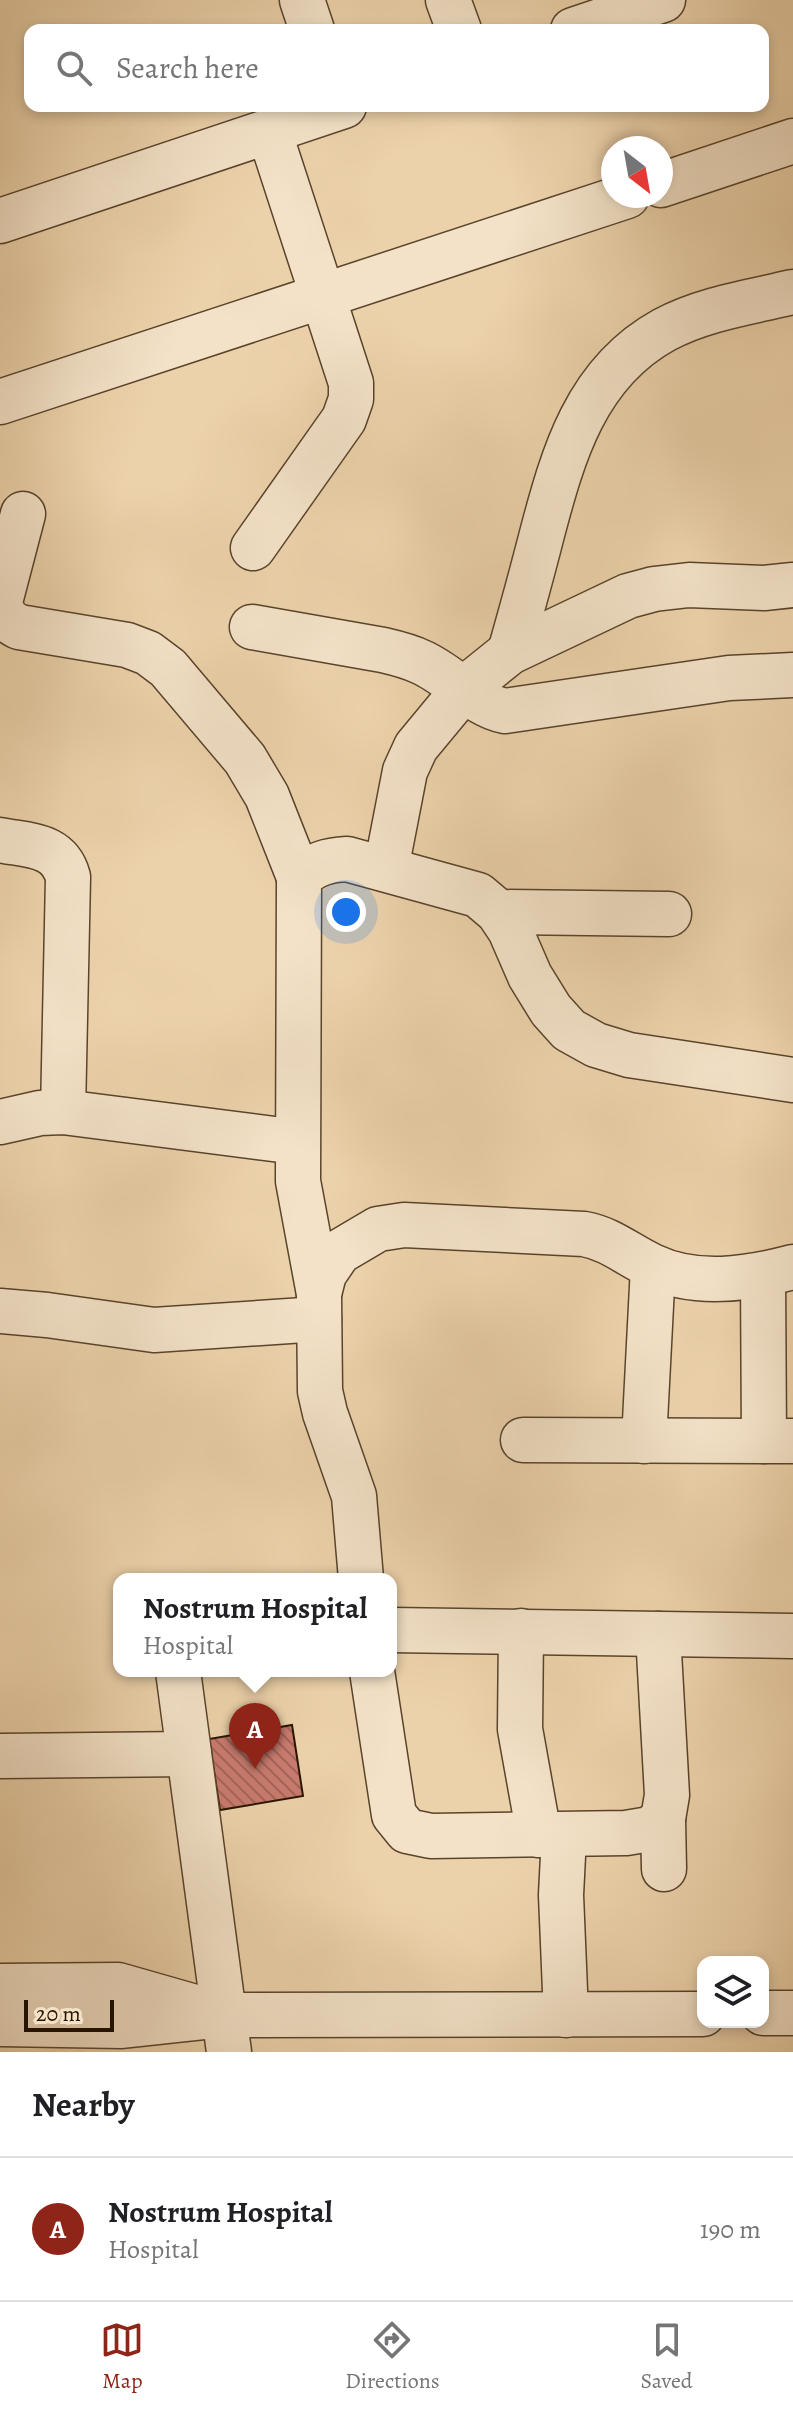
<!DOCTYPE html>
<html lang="en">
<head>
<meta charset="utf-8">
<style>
	:root { --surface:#fff; --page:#f6f6f6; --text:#202124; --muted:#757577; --line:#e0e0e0; --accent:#8f2418 }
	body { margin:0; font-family:Alegreya,serif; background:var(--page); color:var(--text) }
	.controls { position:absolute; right:24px; bottom:24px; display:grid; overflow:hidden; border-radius:16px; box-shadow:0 4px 12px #0003 }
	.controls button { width:72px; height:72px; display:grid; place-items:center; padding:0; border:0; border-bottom:2px solid var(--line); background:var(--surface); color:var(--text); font:40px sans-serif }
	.compass { position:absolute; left:601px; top:136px; width:72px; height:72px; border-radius:50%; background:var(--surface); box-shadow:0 4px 12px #0003; rotate:149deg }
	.scale { position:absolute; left:24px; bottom:20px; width:90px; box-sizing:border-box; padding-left:8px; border:4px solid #281501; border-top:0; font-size:22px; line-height:28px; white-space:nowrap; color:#281501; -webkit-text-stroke:6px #f3e2c8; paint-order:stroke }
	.you { position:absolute; left:346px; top:912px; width:28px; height:28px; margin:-20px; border:6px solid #fff; border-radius:50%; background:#1a73e8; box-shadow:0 0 0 12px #1a73e833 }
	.badge { display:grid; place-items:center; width:52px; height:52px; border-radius:50%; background:var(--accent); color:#fff; font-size:26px; font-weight:700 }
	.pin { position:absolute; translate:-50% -66px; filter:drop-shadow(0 2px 4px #0008) }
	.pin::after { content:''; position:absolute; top:42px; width:28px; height:24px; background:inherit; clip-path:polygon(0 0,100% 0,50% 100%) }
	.popup { position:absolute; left:113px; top:1573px; width:284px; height:104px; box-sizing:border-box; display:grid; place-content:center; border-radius:16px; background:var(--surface); filter:drop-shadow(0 2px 6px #0005); font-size:26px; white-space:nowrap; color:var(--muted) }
	.popup b { font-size:30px; color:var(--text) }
	.popup::after { content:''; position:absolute; left:50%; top:100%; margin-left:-16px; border:16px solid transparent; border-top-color:var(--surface) }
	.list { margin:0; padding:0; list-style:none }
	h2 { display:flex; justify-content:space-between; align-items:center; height:104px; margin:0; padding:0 32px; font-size:34px }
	h2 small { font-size:26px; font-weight:400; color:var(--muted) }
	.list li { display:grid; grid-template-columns:52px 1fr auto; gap:24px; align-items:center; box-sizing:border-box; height:144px; padding:0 32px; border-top:2px solid var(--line) }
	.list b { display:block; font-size:30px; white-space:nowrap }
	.list p { margin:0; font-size:26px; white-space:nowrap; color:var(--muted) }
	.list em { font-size:26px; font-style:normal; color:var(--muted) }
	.icon { flex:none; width:44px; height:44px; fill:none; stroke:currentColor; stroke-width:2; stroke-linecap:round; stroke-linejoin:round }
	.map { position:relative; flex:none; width:793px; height:2052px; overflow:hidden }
	.search { position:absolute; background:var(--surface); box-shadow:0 4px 12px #0003; left:24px; right:24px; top:24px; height:88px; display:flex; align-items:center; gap:20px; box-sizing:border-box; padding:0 28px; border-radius:16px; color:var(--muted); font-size:30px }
	.sheet { height:248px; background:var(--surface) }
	nav { display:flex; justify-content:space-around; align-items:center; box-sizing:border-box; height:112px; border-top:2px solid var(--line); background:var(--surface); font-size:22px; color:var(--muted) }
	nav a { display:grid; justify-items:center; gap:4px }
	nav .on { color:var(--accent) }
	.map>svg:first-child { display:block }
</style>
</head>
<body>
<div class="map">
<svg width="793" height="2052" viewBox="0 0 793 2052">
	<defs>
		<pattern id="building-back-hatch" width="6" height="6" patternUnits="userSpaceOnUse" patternTransform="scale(2)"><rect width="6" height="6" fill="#c97b6f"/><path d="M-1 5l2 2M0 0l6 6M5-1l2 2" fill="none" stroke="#a36459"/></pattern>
	</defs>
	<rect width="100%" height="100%" fill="#ecd2ab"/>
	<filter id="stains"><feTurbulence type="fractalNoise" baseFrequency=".0025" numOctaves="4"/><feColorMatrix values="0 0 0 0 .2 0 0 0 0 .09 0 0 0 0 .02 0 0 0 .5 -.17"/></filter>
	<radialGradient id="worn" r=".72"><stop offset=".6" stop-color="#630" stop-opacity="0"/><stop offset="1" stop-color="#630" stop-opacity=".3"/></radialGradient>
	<polygon fill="url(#building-back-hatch)" stroke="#281501" stroke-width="2" points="292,1725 303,1796 220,1810 209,1739"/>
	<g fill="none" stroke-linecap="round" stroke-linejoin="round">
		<defs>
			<g id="minor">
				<polyline points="302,0 312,30"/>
				<polyline points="448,0 459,30"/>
				<polyline points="573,30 663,0"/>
				<polyline points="661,185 793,141"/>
				<polyline points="0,221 344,106"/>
				<polyline points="0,402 627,196"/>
				<path d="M23 514 0 602C3 616 7 621 19 627L127 645 148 653 168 668 245 759 267 796 299 877"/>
				<polyline points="253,548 344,419 351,399 351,383 269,131"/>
				<path d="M252 627 383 650C396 653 409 656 421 662 451 675 473 704 505 711L729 678 793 675"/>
				<path d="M510 652C521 613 532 573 542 534 563 454 586 373 664 330 703 309 750 302 793 292"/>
				<path d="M0 840C30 846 59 844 68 877L63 1112"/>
				<polyline points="386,869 405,771 416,747 464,689 510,652 628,596 654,589 689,585 764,588 793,585"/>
				<polyline points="498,912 669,914"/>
				<polyline points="0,1122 40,1113 63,1112 297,1142"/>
				<polyline points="763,1275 764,1441"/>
				<path d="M319 1294 298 1181 299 877C315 864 327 860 347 859L478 895 498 912 510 930 530 976 551 1010 569 1030 596 1045 629 1055 793 1080"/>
				<polyline points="0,1311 47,1315 154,1330 319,1319"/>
				<polyline points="523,1440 793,1441"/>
				<polyline points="644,1441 653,1267"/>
				<path d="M361 1579 354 1496 325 1413 320 1391 319 1294 324 1274 339 1252 378 1229 404 1225 584 1234C611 1239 628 1255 652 1266 696 1287 748 1279 793 1267"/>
				<polyline points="391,1630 793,1636"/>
				<polyline points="521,1631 520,1729 539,1835"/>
				<polyline points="178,1671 229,2052"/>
				<polyline points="372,1671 394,1815 407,1831 431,1836 626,1833 650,1829 663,1819 667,1795 658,1634"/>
				<polyline points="0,1756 189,1754"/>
				<polyline points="663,1819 664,1869"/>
				<polyline points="564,1836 561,1895 566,2015"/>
				<polyline points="0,1986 118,1985 202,2009"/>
				<polyline points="763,2013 793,2013"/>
				<polyline points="0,2024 122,2026 224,2015 703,2014"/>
			</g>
		</defs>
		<use href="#minor" stroke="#59442c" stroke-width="47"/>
		<use href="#minor" stroke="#f3e2c8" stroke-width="44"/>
	</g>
	<rect width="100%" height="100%" filter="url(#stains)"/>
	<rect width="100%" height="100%" fill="url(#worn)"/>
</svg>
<div class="controls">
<button><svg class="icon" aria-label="layers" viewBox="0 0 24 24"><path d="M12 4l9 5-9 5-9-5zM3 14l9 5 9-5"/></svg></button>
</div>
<svg class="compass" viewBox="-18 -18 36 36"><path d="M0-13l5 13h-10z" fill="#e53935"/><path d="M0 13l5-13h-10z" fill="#757577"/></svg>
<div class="scale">20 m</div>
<div class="you"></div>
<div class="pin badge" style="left:255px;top:1769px">A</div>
<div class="popup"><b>Nostrum Hospital</b>Hospital</div>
<div class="search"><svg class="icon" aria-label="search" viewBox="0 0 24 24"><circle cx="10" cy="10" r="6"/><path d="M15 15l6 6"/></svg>Search here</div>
</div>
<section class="sheet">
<h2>Nearby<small></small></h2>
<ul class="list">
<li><span class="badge">A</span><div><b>Nostrum Hospital</b><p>Hospital</p></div><em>190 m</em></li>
</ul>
</section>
<nav>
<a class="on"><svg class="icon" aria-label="map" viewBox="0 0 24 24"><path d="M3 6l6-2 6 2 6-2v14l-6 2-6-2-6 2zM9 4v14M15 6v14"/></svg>Map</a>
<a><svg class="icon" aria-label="directions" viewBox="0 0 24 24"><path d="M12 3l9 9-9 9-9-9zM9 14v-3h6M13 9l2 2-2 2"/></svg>Directions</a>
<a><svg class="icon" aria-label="saved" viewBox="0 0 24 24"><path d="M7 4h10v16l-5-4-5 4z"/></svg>Saved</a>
</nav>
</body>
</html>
